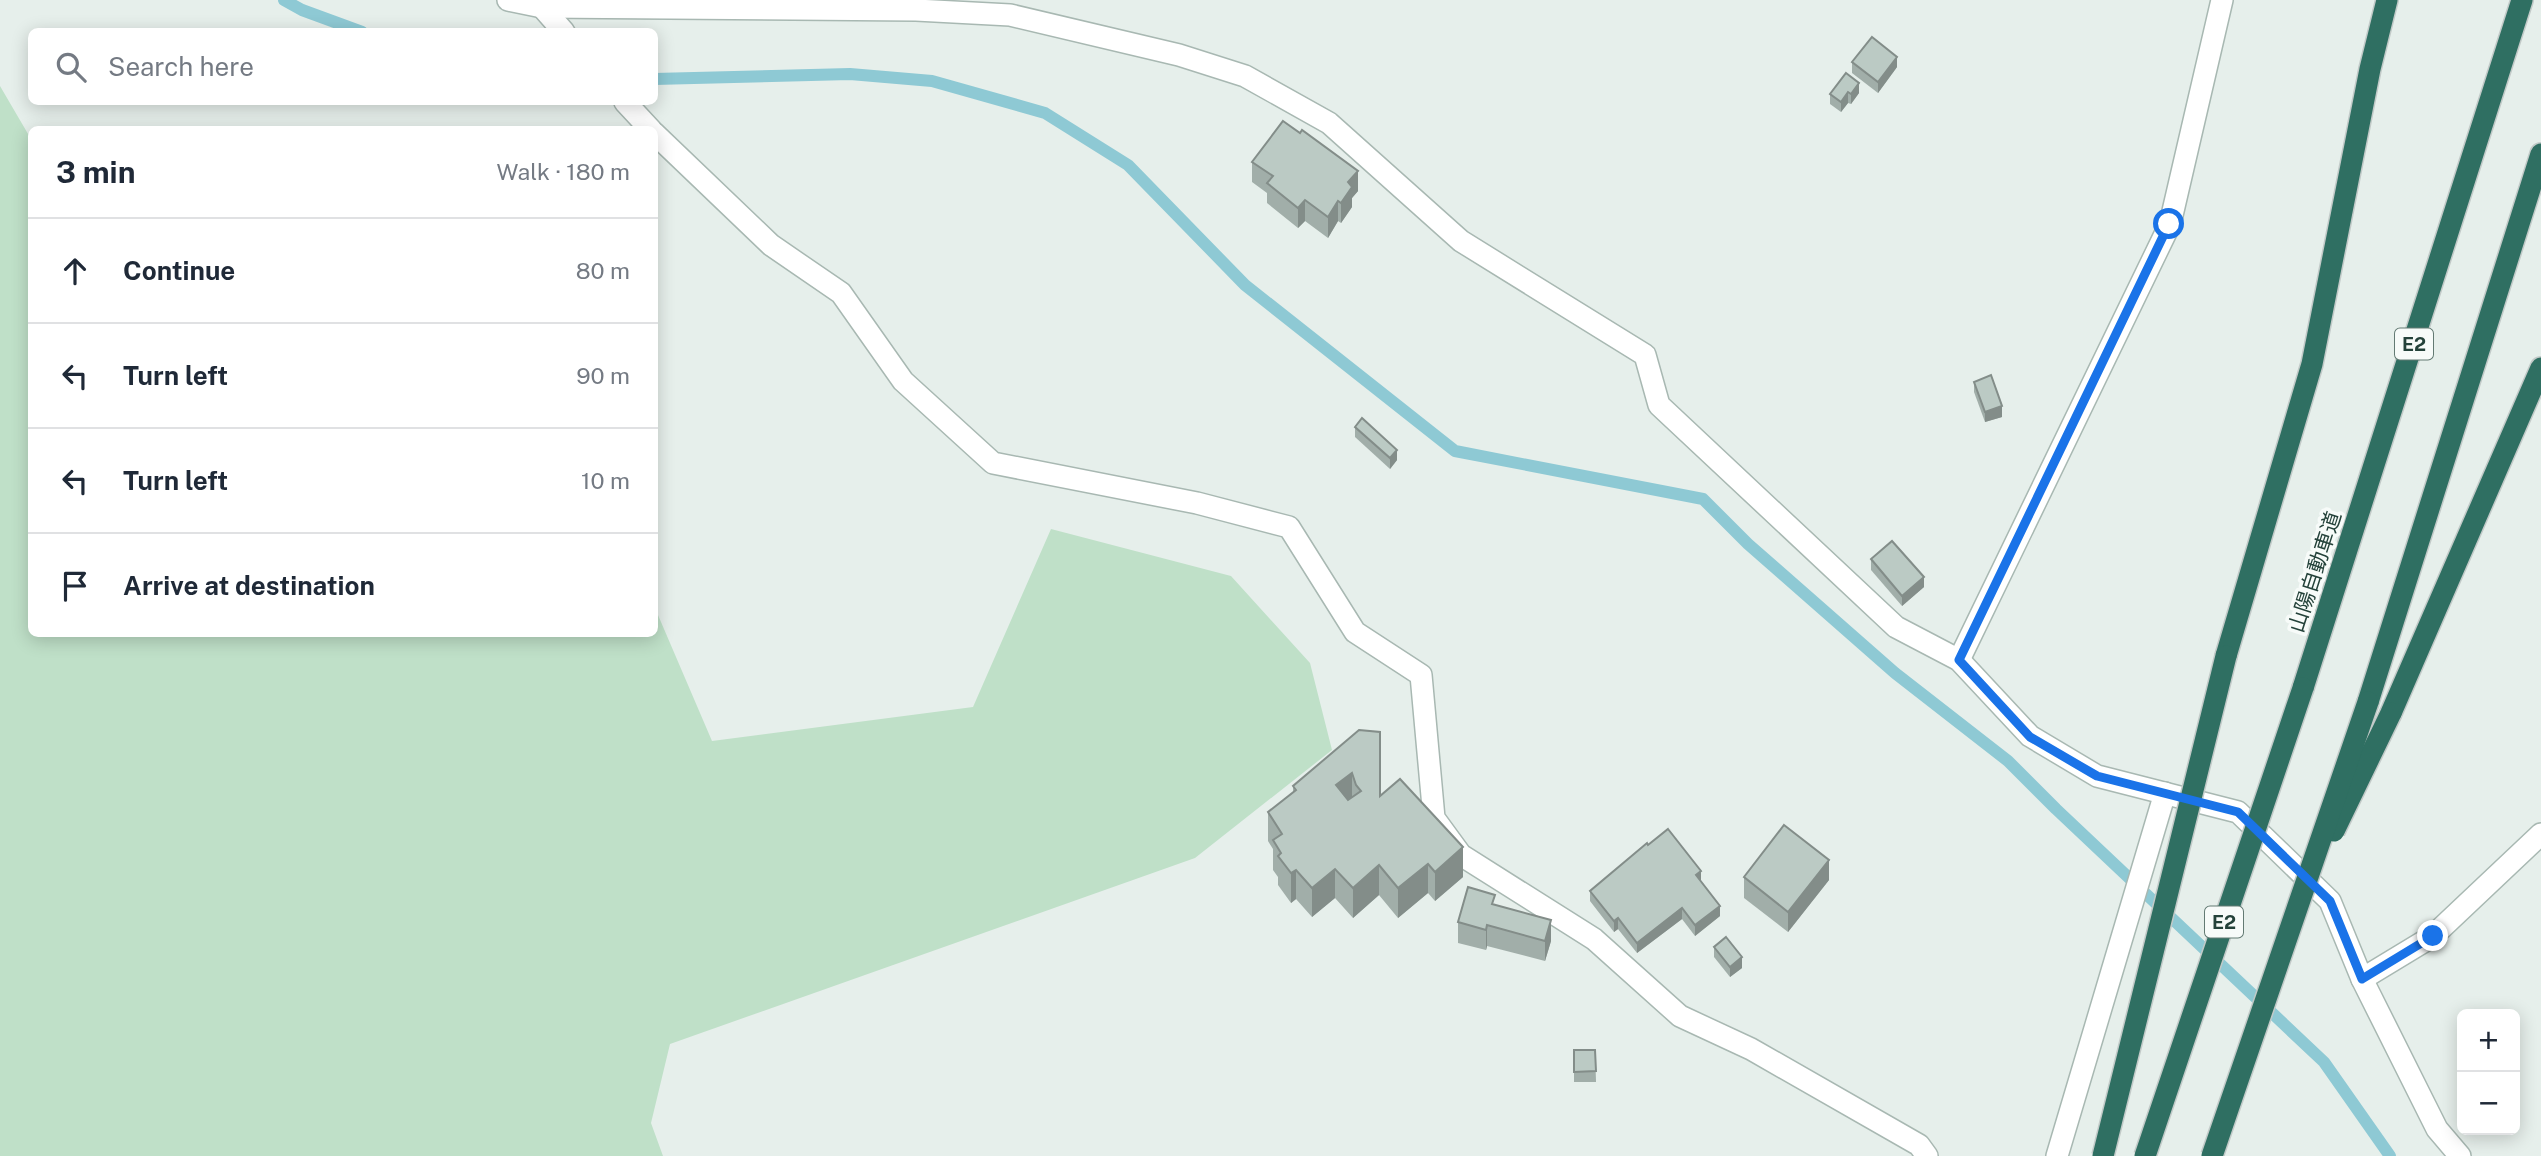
<!DOCTYPE html>
<html lang="en">
<head>
<meta charset="utf-8">
<style>
	:root { --surface:#fff; --page:#f2f2f3; --text:#1f2937; --muted:#747a83; --line:#e0e1e3 }
	body { margin:0; font-family:"Public Sans","Noto Sans JP",sans-serif; background:var(--page); color:var(--text) }
	.controls { position:absolute; right:21px; bottom:21px; display:grid; overflow:hidden; border-radius:10px; box-shadow:0 4px 18px #0003 }
	.controls button { width:63px; height:63px; display:grid; place-items:center; padding:0; border:0; border-bottom:2px solid var(--line); background:var(--surface); color:var(--text); font:35px sans-serif }
	.stop { position:absolute; width:21px; height:21px; margin:-16px; border:5px solid #1a73e8; border-radius:50%; background:#fff }
	.stop.end { background:#1a73e8; border-color:#fff; box-shadow:0 2px 7px #0008 }
	.list { margin:0; padding:0; list-style:none }
	h2 { display:flex; justify-content:space-between; align-items:center; height:91px; margin:0; padding:0 28px; font-size:30px }
	h2 small { font-size:23px; font-weight:400; color:var(--muted) }
	.list li { display:grid; grid-template-columns:46px 1fr auto; gap:21px; align-items:center; box-sizing:border-box; height:105px; padding:0 28px; border-top:2px solid var(--line) }
	.list b { display:block; font-size:26px; white-space:nowrap }
	.list em { font-size:23px; font-style:normal; color:var(--muted) }
	.icon { flex:none; width:38px; height:38px; fill:none; stroke:currentColor; stroke-width:2; stroke-linecap:round; stroke-linejoin:round }
	.map { position:relative; flex:none; width:2541px; height:1156px; overflow:hidden }
	.search { position:absolute; background:var(--surface); box-shadow:0 4px 18px #0003; left:28px; top:28px; width:630px; height:77px; display:flex; align-items:center; gap:18px; box-sizing:border-box; padding:0 24px; border-radius:10px; color:var(--muted); font-size:26px }
	.panel { position:absolute; background:var(--surface); box-shadow:0 4px 18px #0003; left:28px; top:126px; width:630px; height:511px; border-radius:10px }
	.map>svg:first-child { display:block }
</style>
</head>
<body>
<div class="map">
<svg width="2541" height="1156" viewBox="0 0 2541 1156">
	<rect width="100%" height="100%" fill="#e6efeb"/>
	<polygon fill="#bfe0c8" points="0,86 31,139 32,634 654,634 655,608 712,741 973,707 1051,529 1231,576 1310,663 1332,750 1195,858 670,1044 651,1123 663,1156 0,1156"/>
	<g fill="none" stroke-linecap="round" stroke-linejoin="round">
		<g stroke="#8ec9d4" stroke-width="12">
			<polyline points="284,0 302,10 362,32"/>
			<polyline points="654,79 850,74 932,81 1045,113 1128,165 1245,285 1455,451 1703,499 1748,544 1895,673 2008,761 2056,809 2324,1062 2390,1156"/>
		</g>
		<defs>
			<g id="minor">
				<polyline points="508,0 542,7 916,10 1010,15 1179,55 1245,76 1329,123 1461,241 1645,355 1659,405 1896,627 1959,660 2030,736 2097,776 2238,812 2330,901 2362,979 2437,1129 2460,1156"/>
				<polyline points="542,7 564,32"/>
				<polyline points="625,102 651,130"/>
				<polyline points="654,133 771,245 841,293 903,381 993,463 1197,503 1289,527 1355,632 1421,675 1434,818 1461,855 1594,939 1680,1016 1751,1049 1919,1145 1927,1156"/>
				<polyline points="1959,660 2170,224 2222,0"/>
				<polyline points="2362,979 2433,936 2541,834"/>
				<polyline points="2057,1156 2165,793"/>
			</g>
			<g id="motorway">
				<polyline points="2226,656 2312,364 2370,69 2387,0"/>
				<polyline points="2303,688 2522,0"/>
				<polyline points="2368,702 2541,154"/>
				<polyline points="2391,713 2541,368"/>
			</g>
		</defs>
		<use href="#minor" stroke="#a8b8b2" stroke-width="24"/>
		<use href="#motorway" stroke="#c2cac8" stroke-width="24"/>
		<use href="#minor" stroke="#fff" stroke-width="21"/>
		<use href="#motorway" stroke="#2f6f62" stroke-width="21"/>
		<defs>
			<g id="motorway-bridge">
				<polyline points="2334,831 2391,713"/>
				<polyline points="2103,1156 2226,656"/>
				<polyline points="2145,1156 2303,688"/>
				<polyline points="2212,1156 2368,702"/>
			</g>
		</defs>
		<use href="#motorway-bridge" stroke="#c2cac8" stroke-width="24" stroke-linecap="butt"/>
		<use href="#motorway-bridge" stroke="#2f6f62" stroke-width="21"/>
	</g>
	<g fill="#a1aea9">
		<polygon points="1852,62 1897,67 1878,93 1852,73"/>
		<polygon points="1846,73 1859,93 1851,104 1848,103 1841,112 1830,104 1830,94"/>
		<polygon points="1252,162 1358,191 1352,198 1352,207 1341,223 1338,221 1328,238 1305,221 1298,228 1267,203 1267,193 1252,182"/>
		<polygon points="1974,382 2002,417 1985,422 1974,392"/>
		<polygon points="1355,427 1397,460 1390,469 1355,437"/>
		<polygon points="1871,559 1924,587 1902,606 1871,570"/>
		<polygon points="1359,730 1380,796 1463,877 1435,901 1428,893 1398,918 1379,895 1353,918 1335,898 1312,917 1296,899 1291,903 1278,885 1278,877 1273,870 1273,849 1268,841 1268,812 1293,792 1293,786"/>
		<polygon points="1744,877 1829,880 1788,932 1744,898"/>
		<polygon points="1701,882 1720,916 1695,936 1682,919 1637,953 1618,929 1614,932 1590,901 1590,891"/>
		<polygon points="1495,905 1551,941 1545,961 1487,946 1486,950 1458,943 1458,922"/>
		<polygon points="1714,947 1742,968 1730,977 1714,957"/>
		<polygon points="1574,1050 1595,1050 1596,1082 1574,1082"/>
	</g>
	<g fill="#838d89">
		<polygon points="1897,57 1897,67 1878,93 1878,82"/>
		<polygon points="1859,83 1859,93 1851,104 1851,94"/>
		<polygon points="1848,92 1848,103 1841,112 1841,102"/>
		<polygon points="1358,171 1358,191 1352,198 1352,207 1341,223 1341,203 1348,182"/>
		<polygon points="1305,200 1305,221 1298,228 1298,208"/>
		<polygon points="1338,201 1338,221 1328,238 1328,217"/>
		<polygon points="2002,406 2002,417 1985,422 1985,412"/>
		<polygon points="1397,450 1397,460 1390,469 1390,458"/>
		<polygon points="1924,577 1924,587 1902,606 1902,596"/>
		<polygon points="1352,773 1352,802 1336,815 1336,785"/>
		<polygon points="1463,847 1463,877 1435,901 1435,872"/>
		<polygon points="1829,860 1829,880 1788,932 1788,912"/>
		<polygon points="1428,864 1428,893 1398,918 1398,888"/>
		<polygon points="1379,865 1379,895 1353,918 1353,888"/>
		<polygon points="1335,869 1335,898 1312,917 1312,888"/>
		<polygon points="1296,870 1296,899 1291,903 1291,873"/>
		<polygon points="1701,871 1701,882 1696,875"/>
		<polygon points="1720,906 1720,916 1695,936 1695,925"/>
		<polygon points="1682,908 1682,919 1637,953 1637,943"/>
		<polygon points="1618,918 1618,929 1614,932 1614,921"/>
		<polygon points="1551,920 1551,941 1545,961 1545,941"/>
		<polygon points="1487,925 1487,946 1486,950 1486,930"/>
		<polygon points="1742,957 1742,968 1730,977 1730,967"/>
	</g>
	<g fill="#bbcac4" stroke="#838d89" stroke-width="2" fill-rule="evenodd">
		<polygon points="1872,37 1897,57 1878,82 1852,62"/>
		<polygon points="1846,73 1859,83 1851,94 1848,92 1841,102 1830,94"/>
		<polygon points="1283,121 1300,133 1302,130 1358,171 1348,182 1352,187 1341,203 1338,201 1328,217 1305,200 1298,208 1267,183 1273,176 1252,162"/>
		<polygon points="1991,375 2002,406 1985,412 1974,382"/>
		<polygon points="1362,418 1397,450 1390,458 1355,427"/>
		<polygon points="1892,541 1924,577 1902,596 1871,559"/>
		<path d="M1359 730 1380 732V796L1400 779 1463 847 1435 872 1428 864 1398 888 1379 865 1353 888 1335 869 1312 888 1296 870 1291 873 1278 856 1281 853 1273 840 1282 834 1268 812 1296 790 1293 786ZM1352 773 1356 785 1361 791 1348 800 1336 785Z"/>
		<polygon points="1784,825 1829,860 1788,912 1744,877"/>
		<polygon points="1668,829 1701,871 1696,875 1720,906 1695,925 1682,908 1637,943 1618,918 1614,921 1590,891 1647,843 1648,845"/>
		<polygon points="1468,887 1495,895 1492,904 1551,920 1545,941 1487,925 1486,930 1458,922"/>
		<polygon points="1726,937 1742,957 1730,967 1714,947"/>
		<polygon points="1574,1050 1595,1050 1596,1071 1574,1072"/>
	</g>
	<g fill="none" stroke-linecap="round" stroke-linejoin="round">
		<polyline stroke="#1a73e8" stroke-width="9" points="2169,224 1959,660 2030,737 2097,776 2238,812 2330,901 2362,979 2433,936"/>
	</g>
	<g text-anchor="middle" stroke-width="7" stroke-linejoin="round" paint-order="stroke">
		<g fill="#f7fbf9" stroke="#637a73" stroke-width="2">
			<rect x="2395" y="328.5" width="38" height="31" rx="5"/>
			<rect x="2205" y="906.5" width="38" height="31" rx="5"/>
		</g>
		<g font-size="19" font-weight="bold" fill="#24423a">
			<text x="2414" y="351">E2</text>
			<text x="2224" y="929">E2</text>
		</g>
		<g font-size="21" fill="#24423a" stroke="#f7fbf9">
			<text transform="translate(2315 572) rotate(-72)" y="7">山陽自動車道</text>
		</g>
	</g>
</svg>
<div class="controls">
<button>+</button>
<button>−</button>
</div>
<div class="stop" style="left:2169px;top:224px"></div>
<div class="stop end" style="left:2433px;top:936px"></div>
<div class="search"><svg class="icon" aria-label="search" viewBox="0 0 24 24"><circle cx="10" cy="10" r="6"/><path d="M15 15l6 6"/></svg>Search here</div>
<section class="panel">
<h2>3 min<small>Walk · 180 m</small></h2>
<ul class="list">
<li><svg class="icon" aria-label="ahead" viewBox="0 0 24 24"><path d="M12 20V5M6 11l6-6 6 6"/></svg><div><b>Continue</b></div><em>80 m</em></li>
<li><svg class="icon" aria-label="left" viewBox="0 0 24 24"><path d="M17 20v-9H6M10 6l-5 5 5 5"/></svg><div><b>Turn left</b></div><em>90 m</em></li>
<li><svg class="icon" aria-label="left" viewBox="0 0 24 24"><path d="M17 20v-9H6M10 6l-5 5 5 5"/></svg><div><b>Turn left</b></div><em>10 m</em></li>
<li><svg class="icon" aria-label="arrive" viewBox="0 0 24 24"><path d="M6 21V4h12l-3 4 3 4H6"/></svg><div><b>Arrive at destination</b></div></li>
</ul>
</section>
</div>
</body>
</html>
